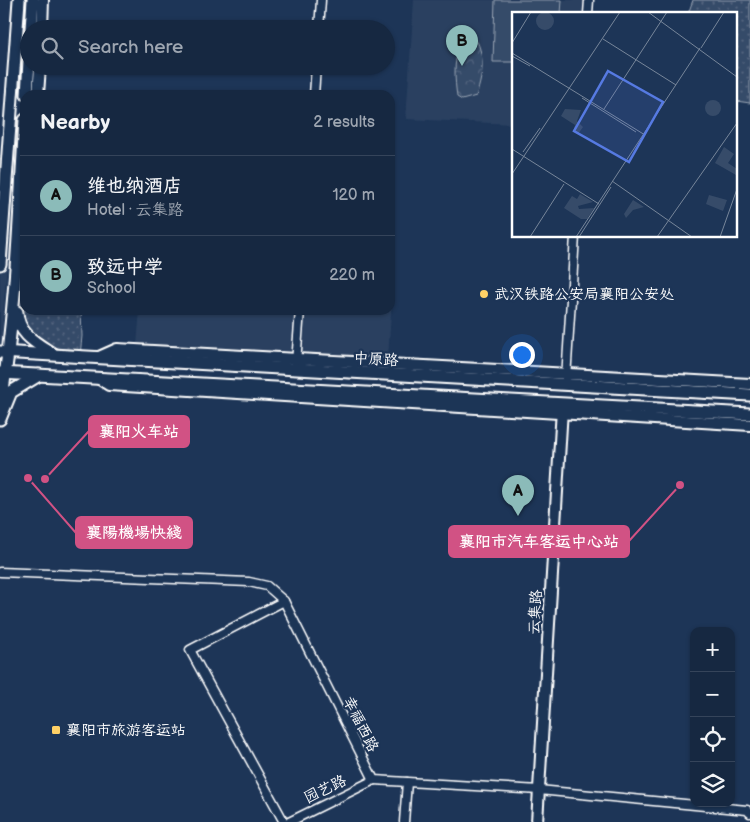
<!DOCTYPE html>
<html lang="en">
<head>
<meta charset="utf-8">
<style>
	:root { --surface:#162841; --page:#1f3048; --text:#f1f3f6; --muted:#9ea6b1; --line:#35445a; --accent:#8bbbb9 }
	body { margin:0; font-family:"Balsamiq Sans","LXGW WenKai TC",sans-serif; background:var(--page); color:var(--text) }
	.controls { position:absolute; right:15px; bottom:15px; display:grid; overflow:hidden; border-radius:10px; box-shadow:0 1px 4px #0004 }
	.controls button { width:45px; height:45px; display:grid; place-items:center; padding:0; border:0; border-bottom:1px solid var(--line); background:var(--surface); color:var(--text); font:25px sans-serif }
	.you { position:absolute; left:521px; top:354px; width:18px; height:18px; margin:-12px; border:4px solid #fff; border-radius:50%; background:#1a73e8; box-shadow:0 0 0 8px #1a73e833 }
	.badge { display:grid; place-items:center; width:32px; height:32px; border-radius:50%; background:var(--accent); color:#111; font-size:16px; font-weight:700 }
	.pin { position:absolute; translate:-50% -41px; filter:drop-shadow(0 1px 2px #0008) }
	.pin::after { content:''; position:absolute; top:26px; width:18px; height:15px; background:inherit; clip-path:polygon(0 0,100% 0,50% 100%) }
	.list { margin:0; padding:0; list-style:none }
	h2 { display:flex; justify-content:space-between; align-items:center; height:65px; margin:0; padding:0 20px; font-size:21px }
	h2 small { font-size:16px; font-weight:400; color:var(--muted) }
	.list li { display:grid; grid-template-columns:32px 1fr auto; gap:15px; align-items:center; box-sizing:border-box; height:80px; padding:0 20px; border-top:1px solid var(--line) }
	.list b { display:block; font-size:19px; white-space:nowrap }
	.list p { margin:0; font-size:16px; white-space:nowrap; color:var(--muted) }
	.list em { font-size:16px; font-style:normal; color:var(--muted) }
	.icon { flex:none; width:28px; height:28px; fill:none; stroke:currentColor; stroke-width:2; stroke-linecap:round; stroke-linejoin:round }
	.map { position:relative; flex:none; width:750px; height:822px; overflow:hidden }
	.search { position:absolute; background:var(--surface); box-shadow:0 1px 4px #0004; left:20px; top:20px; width:375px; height:55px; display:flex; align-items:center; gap:12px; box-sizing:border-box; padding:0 18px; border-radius:28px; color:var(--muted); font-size:19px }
	.panel { position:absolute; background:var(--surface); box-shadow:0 1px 4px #0004; left:20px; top:90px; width:375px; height:225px; border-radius:15px }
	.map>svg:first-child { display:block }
</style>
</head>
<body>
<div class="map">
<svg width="750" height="822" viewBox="0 0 750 822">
	<defs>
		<pattern id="forest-crowns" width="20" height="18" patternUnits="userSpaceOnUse" patternTransform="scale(1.25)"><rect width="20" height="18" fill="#364b69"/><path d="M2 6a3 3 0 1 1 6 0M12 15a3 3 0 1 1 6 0" fill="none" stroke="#546680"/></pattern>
		<pattern id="park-dots" width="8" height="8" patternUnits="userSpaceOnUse" patternTransform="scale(1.25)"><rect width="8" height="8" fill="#364b69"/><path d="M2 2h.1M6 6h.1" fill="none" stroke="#546680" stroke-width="1.8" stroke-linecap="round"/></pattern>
	</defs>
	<rect width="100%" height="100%" fill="#1d3557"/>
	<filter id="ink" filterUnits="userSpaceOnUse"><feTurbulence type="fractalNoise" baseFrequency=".02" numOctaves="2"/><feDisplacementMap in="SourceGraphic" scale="10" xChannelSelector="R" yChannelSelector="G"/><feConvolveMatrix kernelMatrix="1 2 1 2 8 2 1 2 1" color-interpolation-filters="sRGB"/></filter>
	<g filter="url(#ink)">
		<g fill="#2a4161">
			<polygon points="414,0 589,0 588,14 514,14 514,124 406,119"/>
			<polygon points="0,247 8,248 0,364"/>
			<polygon points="390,250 395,250 388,359 137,345 140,310 390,310"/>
		</g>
		<path fill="url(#forest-crowns)" stroke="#9aa5b4" d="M470 30C486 50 484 73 476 96L462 100 457 97C454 73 452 49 470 30Z"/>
		<g fill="url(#park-dots)" stroke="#9aa5b4">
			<polygon points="693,0 750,0 750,103 736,101 736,14 688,14"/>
			<polygon points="16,266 25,267 25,310 81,310 82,336 80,356 55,355 17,323"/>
		</g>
		<polygon fill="#364b69" stroke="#9aa5b4" points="495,0 562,0 561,14 514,14 514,62 493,62"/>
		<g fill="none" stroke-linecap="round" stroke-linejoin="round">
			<defs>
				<g id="minor">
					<polyline points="588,14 589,0"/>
					<polyline points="319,29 321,0"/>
					<polyline points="314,95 316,66"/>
					<polyline points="296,363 300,310"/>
					<polyline points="566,379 575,236"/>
					<polyline points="0,572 249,582 267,586 284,601 374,780 539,790 747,810 750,813"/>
					<polyline points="284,601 190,650 284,822"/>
					<polyline points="289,822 374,780"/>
					<polyline points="404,822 407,782"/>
				</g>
				<g id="tertiary">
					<polyline points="42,29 43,0"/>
					<polyline points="38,95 40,66"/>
					<polyline points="99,357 117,349 750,384"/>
					<polyline points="98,378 109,385 750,425"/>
					<polyline points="537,822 562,409"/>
				</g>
				<g id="secondary">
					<polyline points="31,29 33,0"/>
					<polyline points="27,95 29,61"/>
					<polyline points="0,264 19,0"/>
					<path d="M17 312C18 334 36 343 53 354"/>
					<polyline points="0,352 750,395"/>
					<polyline points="0,373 750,414"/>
					<path d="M0 409C16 314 19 216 25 120"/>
					<polyline points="0,419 11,392 39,375"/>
				</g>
			</defs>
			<use href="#minor" stroke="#fff" stroke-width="11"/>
			<use href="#tertiary" stroke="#fff" stroke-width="14"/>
			<use href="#secondary" stroke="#fff" stroke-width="15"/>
			<use href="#minor" stroke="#1d3557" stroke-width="8"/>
			<use href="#tertiary" stroke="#1d3557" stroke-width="10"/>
			<use href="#secondary" stroke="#1d3557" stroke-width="11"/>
		</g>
	</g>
	<g fill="#ffd166" stroke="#1d3557" stroke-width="2">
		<circle cx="484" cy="294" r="5"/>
		<rect x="51" y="725" width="10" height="10" rx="2.5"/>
	</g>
	<g text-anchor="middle" stroke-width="4.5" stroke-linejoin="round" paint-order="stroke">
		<g font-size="15" fill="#fff" stroke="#1d3557" text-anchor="start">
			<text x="494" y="299">武汉铁路公安局襄阳公安处</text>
			<text x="66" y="735">襄阳市旅游客运站</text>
		</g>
		<g font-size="15" fill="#fff" stroke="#1d3557">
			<text transform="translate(376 359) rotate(3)" y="5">中原路</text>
			<text transform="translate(535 612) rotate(-87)" y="5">云集路</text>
			<text transform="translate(361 724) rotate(63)" y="5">幸福西路</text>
			<text transform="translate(325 789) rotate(-26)" y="5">园艺路</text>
		</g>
	</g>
	<g transform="translate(512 12)">
		<rect width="225" height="225" fill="#1d3557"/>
		<path d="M193 96a8 8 0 1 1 16 0a8 8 0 1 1-16 0Z" fill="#364b69"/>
		<path d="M24 9a9 9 0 1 1 18 0a9 9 0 1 1-18 0Z" fill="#364b69"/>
		<path d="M53 97 69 98 65 109 71 115 66 122 61 120 63 113 49 104ZM212 135 222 142 216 151 225 157 224 163 203 151ZM68 182 81 190 66 194 67 197 82 196 75 207H69L52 196 60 184 65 187ZM197 183 215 188 211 199 194 192ZM121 188 132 195 121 198 114 206 112 202Z" fill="#364b69"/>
		<path fill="none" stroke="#77869a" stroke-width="1" d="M136 0 225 65M91 27 164 73M0 31 19 0M189 36 212 0M0 41 133 123M0 44 18 54M70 86 124 120M92 97 155 0M0 137 87 192M11 140 28 116M0 162 108 0M100 169 180 225M18 225 52 172M64 225 188 36M67 225 99 175M145 225 225 111M208 225 225 177"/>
		<path fill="#567ae2" fill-opacity="0.15" stroke="#567ae2" stroke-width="2.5" d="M96 59 151 90 117 150 62 119Z"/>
		<rect width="225" height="225" fill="none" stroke="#fff" stroke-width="2.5"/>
	</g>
	<path fill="none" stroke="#d15284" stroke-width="2" d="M45 479L89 431M28 478L76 533M680 485L629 541"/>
	<g fill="#d15284" stroke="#1d3557" stroke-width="2">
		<circle cx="45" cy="479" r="5"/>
		<circle cx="28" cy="478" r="5"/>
		<circle cx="680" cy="485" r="5"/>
	</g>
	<g fill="#d15284" stroke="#d15284" stroke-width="2">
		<rect x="89" y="416" width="100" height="31" rx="5"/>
		<rect x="76" y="517" width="116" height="31" rx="5"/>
		<rect x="449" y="526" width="180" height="31" rx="5"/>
	</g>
	<g font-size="16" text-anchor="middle" font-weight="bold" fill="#fff">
		<text x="139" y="437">襄阳火车站</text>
		<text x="134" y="538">襄陽機場快綫</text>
		<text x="539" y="547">襄阳市汽车客运中心站</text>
	</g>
</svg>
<div class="controls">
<button>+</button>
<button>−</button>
<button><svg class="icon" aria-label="locate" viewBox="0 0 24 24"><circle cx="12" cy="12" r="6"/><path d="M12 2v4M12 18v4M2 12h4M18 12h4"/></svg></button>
<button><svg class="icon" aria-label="layers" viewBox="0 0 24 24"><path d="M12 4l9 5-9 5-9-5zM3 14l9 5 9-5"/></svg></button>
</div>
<div class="you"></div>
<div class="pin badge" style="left:518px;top:516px">A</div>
<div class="pin badge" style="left:462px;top:66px">B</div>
<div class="search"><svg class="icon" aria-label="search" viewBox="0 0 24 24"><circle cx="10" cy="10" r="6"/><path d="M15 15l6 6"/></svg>Search here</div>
<section class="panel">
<h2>Nearby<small>2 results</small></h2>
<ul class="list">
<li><span class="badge">A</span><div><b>维也纳酒店</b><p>Hotel · 云集路</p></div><em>120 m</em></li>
<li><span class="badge">B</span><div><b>致远中学</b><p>School</p></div><em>220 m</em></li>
</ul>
</section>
</div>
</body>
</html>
